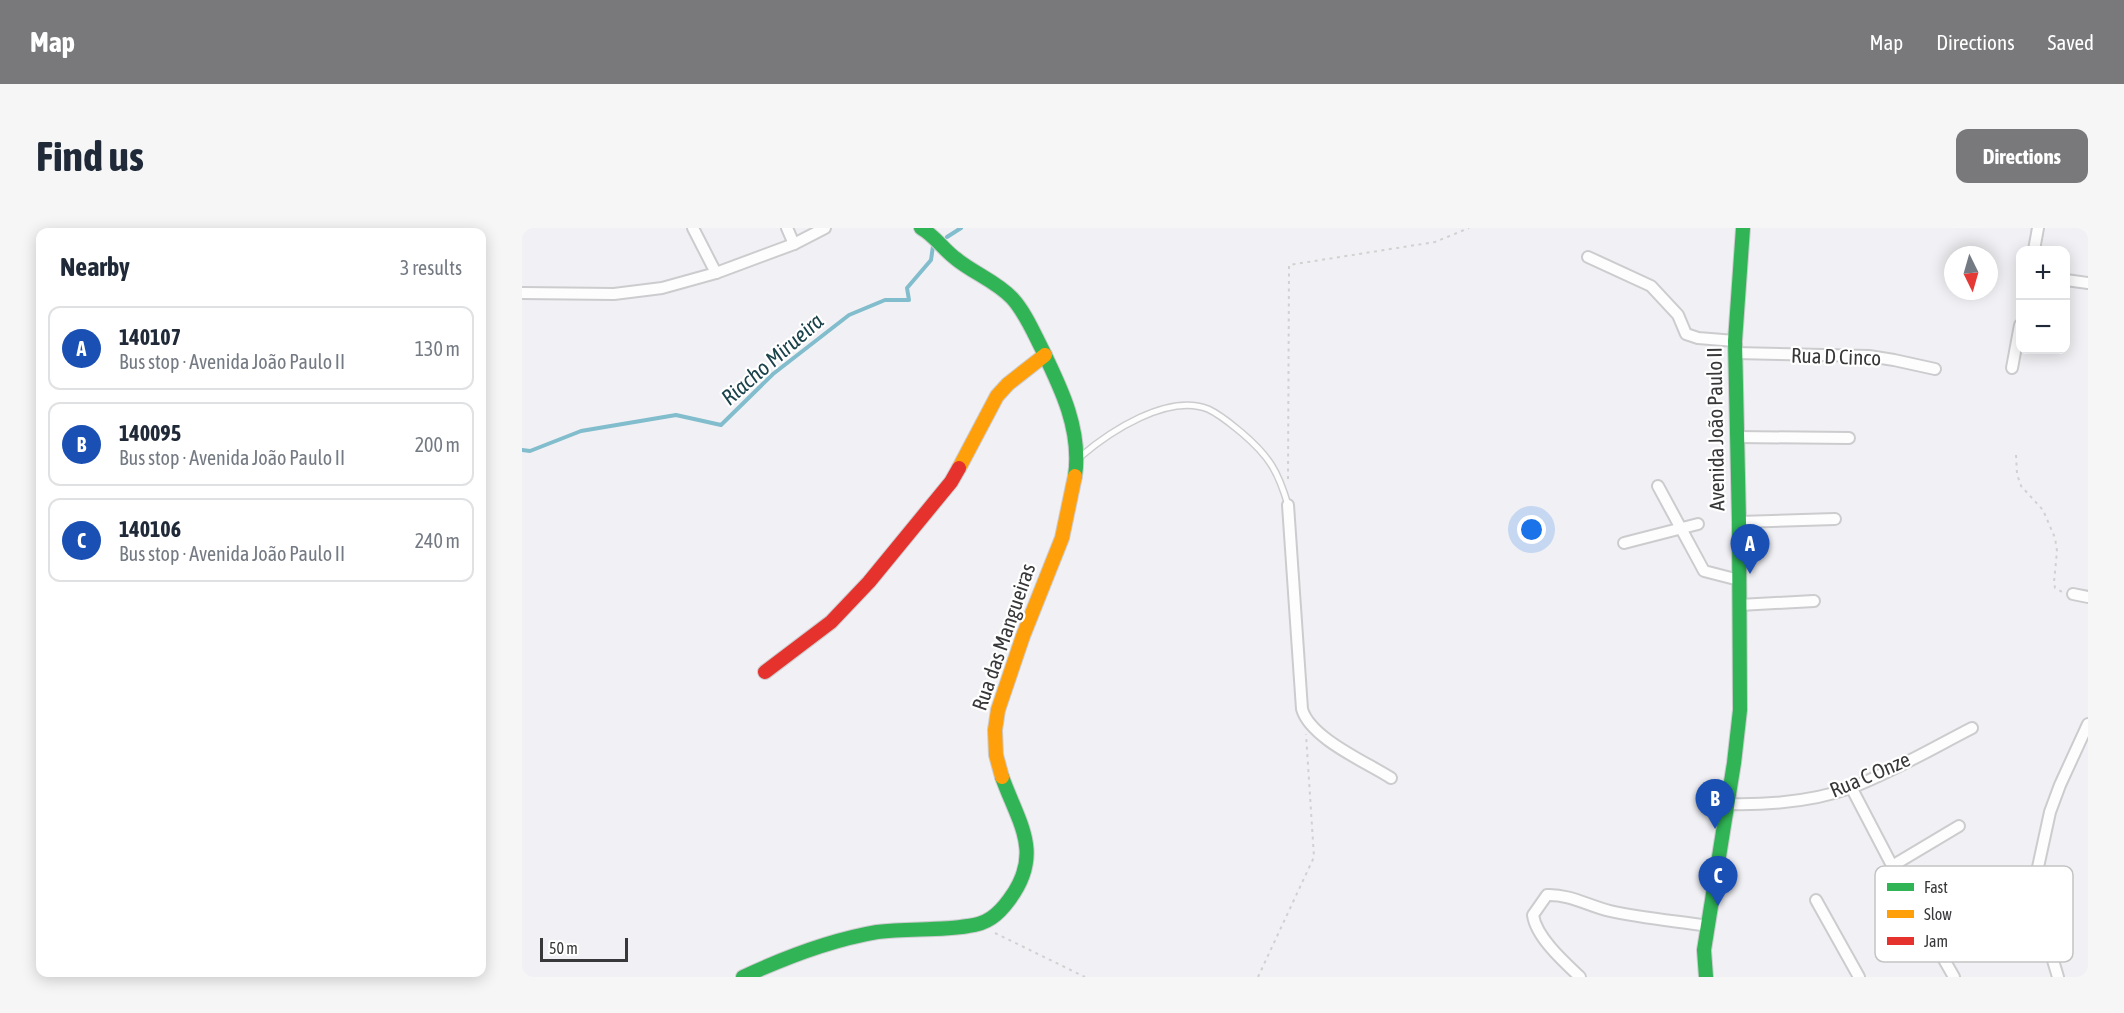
<!DOCTYPE html>
<html lang="en">
<head>
<meta charset="utf-8">
<style>
	:root { --surface:#fff; --page:#f6f6f7; --text:#1f2937; --muted:#747a83; --line:#e0e1e3; --accent:#79787b }
	body { margin:0; font-family:"Asap Condensed",sans-serif; background:var(--page); color:var(--text) }
	.controls { position:absolute; right:18px; top:18px; display:grid; overflow:hidden; border-radius:12px; box-shadow:0 3px 15px #0003 }
	.controls button { width:54px; height:54px; display:grid; place-items:center; padding:0; border:0; border-bottom:2px solid var(--line); background:var(--surface); color:var(--text); font:30px sans-serif }
	.compass { position:absolute; left:1422px; top:18px; width:54px; height:54px; border-radius:50%; background:var(--surface); box-shadow:0 3px 15px #0003; rotate:175deg }
	.scale { position:absolute; left:18px; bottom:15px; width:88px; box-sizing:border-box; padding-left:6px; border:3px solid #38383a; border-top:0; font-size:16px; line-height:21px; white-space:nowrap; color:#38383a; -webkit-text-stroke:4px #fff; paint-order:stroke }
	.you { position:absolute; left:1010px; top:302px; width:21px; height:21px; margin:-15px; border:4px solid #fff; border-radius:50%; background:#1a73e8; box-shadow:0 0 0 9px #1a73e833 }
	.badge { display:grid; place-items:center; width:39px; height:39px; border-radius:50%; background:var(--accent); color:#fff; font-size:20px; font-weight:700 }
	.pin { position:absolute; translate:-50% -50px; filter:drop-shadow(0 2px 3px #0008) }
	.pin::after { content:''; position:absolute; top:32px; width:21px; height:18px; background:inherit; clip-path:polygon(0 0,100% 0,50% 100%) }
	.list { margin:0; padding:0; list-style:none }
	h2 { display:flex; justify-content:space-between; align-items:center; height:78px; margin:0; padding:0 24px; font-size:26px }
	h2 small { font-size:20px; font-weight:400; color:var(--muted) }
	.list li { display:grid; grid-template-columns:39px 1fr auto; gap:18px; align-items:center; box-sizing:border-box; height:84px; margin:0 12px 12px; padding:0 12px; border:2px solid var(--line); border-radius:12px }
	.list b { display:block; font-size:22px; white-space:nowrap }
	.list p { margin:0; font-size:20px; white-space:nowrap; color:var(--muted) }
	.list em { font-size:20px; font-style:normal; color:var(--muted) }
	.map { position:relative; flex:none; width:1566px; height:749px; overflow:hidden; border-radius:12px }
	header { display:flex; align-items:center; gap:36px; box-sizing:border-box; height:84px; padding:0 30px; background:var(--accent); color:#fff }
	header strong { font-size:28px }
	nav { display:flex; gap:33px; margin-inline-start:auto; font-size:21px }
	.intro { display:flex; align-items:center; justify-content:space-between; box-sizing:border-box; height:144px; padding:0 36px }
	h1 { margin:0; font-size:42px }
	.button { padding:15px 27px; border-radius:12px; background:var(--accent); color:#fff; font-size:21px; font-weight:700 }
	main { display:flex; gap:36px; padding:0 36px }
	aside { flex:1; background:var(--surface); border-radius:12px; box-shadow:0 3px 15px #0003 }
	.map>svg:first-child { display:block }
</style>
</head>
<body>
<header>
<strong>Map</strong>
<nav><a>Map</a><a>Directions</a><a>Saved</a></nav>
</header>
<div class="intro"><h1>Find us</h1><a class="button">Directions</a></div>
<main>
<aside>
<h2>Nearby<small>3 results</small></h2>
<ul class="list">
<li><span class="badge" style="background:#1a4fb4">A</span><div><b>140107</b><p>Bus stop · Avenida João Paulo II</p></div><em>130 m</em></li>
<li><span class="badge" style="background:#1a4fb4">B</span><div><b>140095</b><p>Bus stop · Avenida João Paulo II</p></div><em>200 m</em></li>
<li><span class="badge" style="background:#1a4fb4">C</span><div><b>140106</b><p>Bus stop · Avenida João Paulo II</p></div><em>240 m</em></li>
</ul>
</aside>
<div class="map">
<svg width="1566" height="749" viewBox="0 0 1566 749">
	<rect width="100%" height="100%" fill="#f1f0f4"/>
	<g fill="none" stroke-linecap="round" stroke-linejoin="round">
		<g stroke="#81bdcc" stroke-width="4">
			<polyline points="425,9 439,0"/>
			<polyline points="0,222 8,223 59,203 154,187 199,197 251,146 327,87 363,72 387,72 385,60 409,32 411,18"/>
		</g>
		<defs>
			<path id="lane" d="M558 229C587 204 646 165 686 181 699 187 709 196 720 205 747 228 756 243 766 277"/>
			<g id="street">
				<polyline points="171,0 194,45"/>
				<polyline points="265,0 272,16"/>
				<polyline points="1512,22 1516,0"/>
				<polyline points="1066,29 1129,58 1156,87 1164,106 1176,110 1213,113"/>
				<polyline points="1544,52 1566,55"/>
				<polyline points="0,65 92,66 140,60 194,45 272,16 303,0"/>
				<polyline points="1213,125 1347,128 1372,132 1413,141"/>
				<polyline points="1490,140 1498,97"/>
				<polyline points="1215,209 1327,210"/>
				<polyline points="1136,258 1182,343 1217,352"/>
				<path d="M766 277 780 481C788 510 844 534 869 550"/>
				<polyline points="1217,294 1313,291"/>
				<polyline points="1102,315 1176,296"/>
				<polyline points="1551,366 1566,369"/>
				<polyline points="1217,377 1292,373"/>
				<polyline points="1329,559 1388,672 1432,749"/>
				<path d="M1205 576C1247 577 1291 574 1331 559 1372 543 1411 520 1450 500"/>
				<polyline points="1370,638 1437,598"/>
				<polyline points="1294,672 1337,749"/>
				<polyline points="1408,705 1451,679"/>
				<path d="M1058 749C1042 734 1014 709 1011 687L1025 667C1047 666 1067 678 1088 683 1120 690 1153 693 1186 698"/>
				<polyline points="1536,749 1515,679 1513,653 1528,584 1538,557 1566,496"/>
			</g>
			<g id="fast">
				<path d="M399 0C413 8 421 21 433 30 451 45 474 53 490 70 502 83 510 101 518 117 538 158 560 201 553 248"/>
				<path d="M221 749C264 729 308 712 355 704 385 700 416 703 446 698 465 696 476 687 487 672 522 625 497 596 480 549"/>
				<polyline points="1184,749 1182,722 1212,535 1218,482 1217,294 1213,113 1221,0"/>
			</g>
			<g id="slow">
				<polyline points="437,240 475,168 486,156 523,127"/>
				<polyline points="480,549 474,527 473,502 476,482 501,408 540,310 553,248"/>
			</g>
			<polyline id="jam" points="243,444 309,394 347,354 429,254 437,240"/>
		</defs>
		<use href="#lane" stroke="#cccccf" stroke-width="8"/>
		<use href="#street" stroke="#cccccf" stroke-width="14"/>
		<use href="#fast" stroke="#cccccf" stroke-width="16"/>
		<use href="#slow" stroke="#cccccf" stroke-width="16"/>
		<use href="#jam" stroke="#cccccf" stroke-width="16"/>
		<g stroke="#d1d1d2" stroke-width="2" stroke-dasharray="3 4.5" stroke-linecap="butt">
			<polyline points="1494,227 1495,246 1499,258 1521,282 1533,310 1535,323 1532,354 1533,360 1542,365"/>
			<polyline points="766,251 767,37 913,14 947,0"/>
			<polyline points="473,705 563,749"/>
			<polyline points="736,749 792,629 784,506"/>
		</g>
		<use href="#lane" stroke="#fdfdfd" stroke-width="5"/>
		<use href="#street" stroke="#fdfdfd" stroke-width="10"/>
		<use href="#fast" stroke="#30b455" stroke-width="14"/>
		<use href="#slow" stroke="#ff9f0a" stroke-width="14"/>
		<use href="#jam" stroke="#e5322d" stroke-width="14"/>
	</g>
	<g text-anchor="middle" stroke-width="4.5" stroke-linejoin="round" paint-order="stroke">
		<g font-size="21" fill="#38383a" stroke="#fff">
			<text transform="translate(1314 129) rotate(2)" y="7">Rua D Cinco</text>
			<text transform="translate(1194 201) rotate(-91)" y="7">Avenida João Paulo II</text>
			<text transform="translate(482 409) rotate(-71)" y="7">Rua das Mangueiras</text>
			<text transform="translate(1348 547) rotate(-23)" y="7">Rua C Onze</text>
		</g>
		<g font-size="22" font-style="italic" fill="#1a424b" stroke="#fff">
			<text transform="translate(250 131) rotate(-41)" y="8">Riacho Mirueira</text>
		</g>
	</g>
	<rect x="1353" y="638" width="198" height="96" rx="9" fill="#fff" stroke="#c3c3c4" stroke-width="1.5"/>
	<rect x="1365" y="655" width="27" height="8" fill="#30b455"/>
	<rect x="1365" y="682" width="27" height="8" fill="#ff9f0a"/>
	<rect x="1365" y="709" width="27" height="8" fill="#e5322d"/>
	<g font-size="16" fill="#38383a">
		<text x="1402" y="665">Fast</text>
		<text x="1402" y="692">Slow</text>
		<text x="1402" y="719">Jam</text>
	</g>
</svg>
<div class="controls">
<button>+</button>
<button>−</button>
</div>
<svg class="compass" viewBox="-18 -18 36 36"><path d="M0-13l5 13h-10z" fill="#e53935"/><path d="M0 13l5-13h-10z" fill="#747a83"/></svg>
<div class="scale">50 m</div>
<div class="you"></div>
<div class="pin badge" style="left:1228px;top:346px;background:#1a4fb4">A</div>
<div class="pin badge" style="left:1193px;top:601px;background:#1a4fb4">B</div>
<div class="pin badge" style="left:1196px;top:678px;background:#1a4fb4">C</div>
</div>
</main>
</body>
</html>
